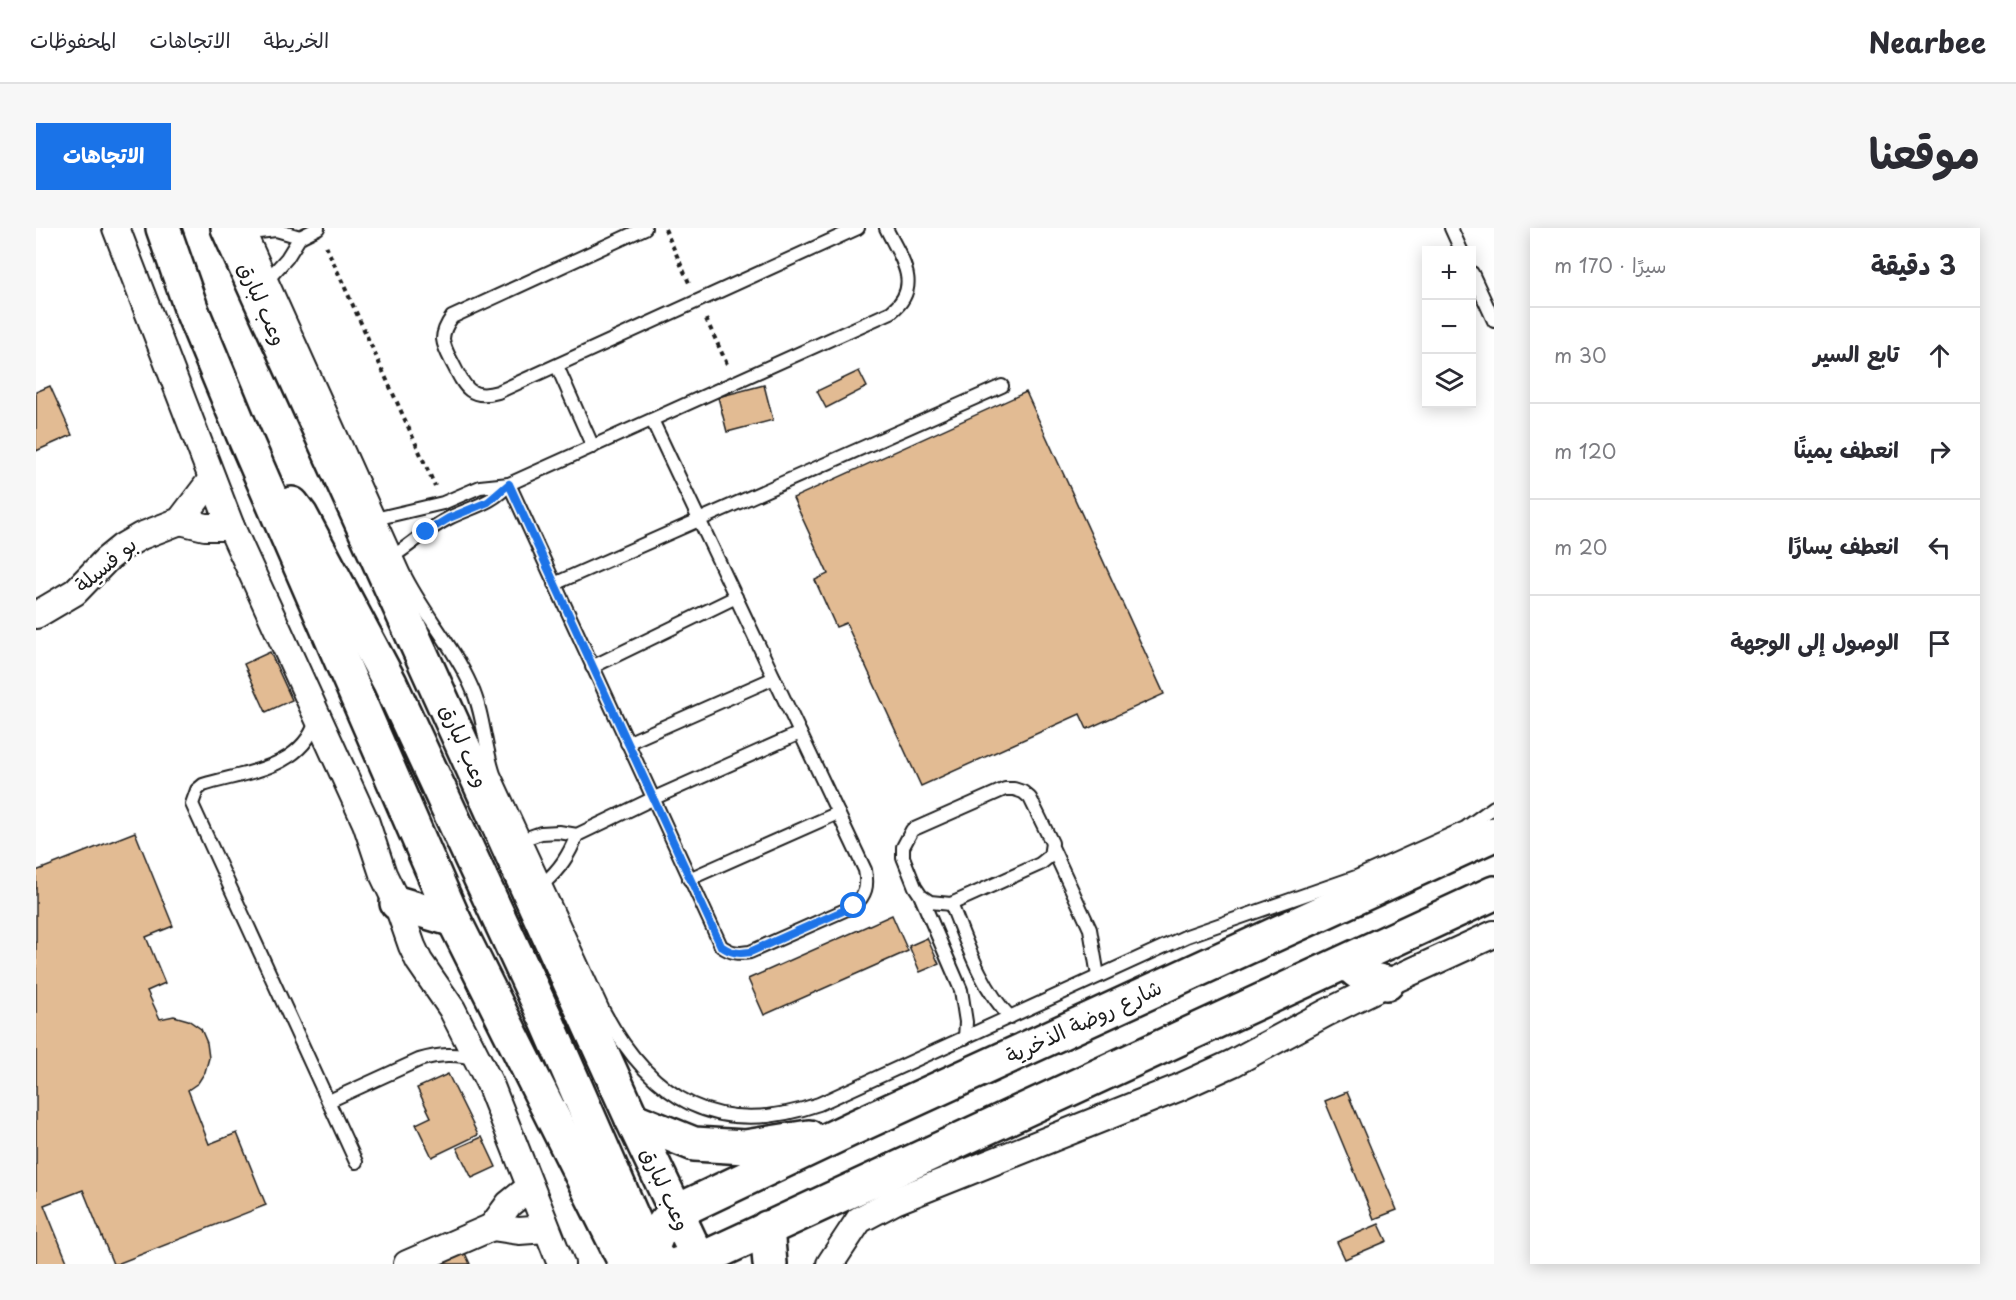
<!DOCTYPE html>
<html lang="ar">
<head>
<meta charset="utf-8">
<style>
	:root { --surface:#fff; --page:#f7f7f7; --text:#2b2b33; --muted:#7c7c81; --line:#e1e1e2; --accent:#1a73e8 }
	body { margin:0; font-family:"Playpen Sans","Playpen Sans Arabic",sans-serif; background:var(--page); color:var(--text); direction:rtl }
	.controls { position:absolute; right:18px; top:18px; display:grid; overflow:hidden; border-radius:0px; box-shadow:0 3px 15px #0003 }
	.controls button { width:54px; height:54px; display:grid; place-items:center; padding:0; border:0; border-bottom:2px solid var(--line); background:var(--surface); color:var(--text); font:30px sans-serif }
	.stop { position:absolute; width:18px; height:18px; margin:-14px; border:4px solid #1a73e8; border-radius:50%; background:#fff }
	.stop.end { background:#1a73e8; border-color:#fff; box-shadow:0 2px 6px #0008 }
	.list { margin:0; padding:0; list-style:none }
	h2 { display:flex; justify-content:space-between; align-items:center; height:78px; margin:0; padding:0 24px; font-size:26px }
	h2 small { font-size:20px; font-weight:400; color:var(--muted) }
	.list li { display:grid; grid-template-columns:39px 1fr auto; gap:18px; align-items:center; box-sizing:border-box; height:96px; padding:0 24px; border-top:2px solid var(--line) }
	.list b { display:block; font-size:22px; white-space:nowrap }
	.list em { font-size:20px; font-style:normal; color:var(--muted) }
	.icon { flex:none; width:33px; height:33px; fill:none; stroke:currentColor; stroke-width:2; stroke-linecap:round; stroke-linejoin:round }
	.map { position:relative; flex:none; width:1458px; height:1036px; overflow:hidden; direction:ltr; border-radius:0px }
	header { display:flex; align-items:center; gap:36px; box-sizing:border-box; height:84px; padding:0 30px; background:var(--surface); border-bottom:2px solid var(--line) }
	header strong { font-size:28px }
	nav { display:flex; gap:33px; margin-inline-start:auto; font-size:21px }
	.intro { display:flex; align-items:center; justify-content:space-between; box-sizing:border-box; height:144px; padding:0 36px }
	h1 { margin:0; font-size:42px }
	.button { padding:15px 27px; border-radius:0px; background:var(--accent); color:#fff; font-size:21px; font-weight:700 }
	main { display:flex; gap:36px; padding:0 36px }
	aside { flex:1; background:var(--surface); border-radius:0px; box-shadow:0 3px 15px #0003 }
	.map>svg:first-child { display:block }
</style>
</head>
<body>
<header>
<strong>Nearbee</strong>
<nav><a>الخريطة</a><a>الاتجاهات</a><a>المحفوظات</a></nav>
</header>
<div class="intro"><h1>موقعنا</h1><a class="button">الاتجاهات</a></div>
<main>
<aside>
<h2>3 دقيقة<small>سيرًا · 170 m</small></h2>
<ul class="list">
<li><svg class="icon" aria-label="ahead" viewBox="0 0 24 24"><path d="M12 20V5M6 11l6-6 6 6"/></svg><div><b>تابع السير</b></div><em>30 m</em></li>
<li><svg class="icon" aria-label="right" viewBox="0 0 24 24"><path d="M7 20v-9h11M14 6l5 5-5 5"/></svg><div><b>انعطف يمينًا</b></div><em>120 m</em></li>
<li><svg class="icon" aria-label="left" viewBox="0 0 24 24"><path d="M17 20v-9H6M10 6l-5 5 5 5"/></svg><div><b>انعطف يسارًا</b></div><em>20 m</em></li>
<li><svg class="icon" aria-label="arrive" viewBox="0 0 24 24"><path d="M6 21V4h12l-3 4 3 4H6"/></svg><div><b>الوصول إلى الوجهة</b></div></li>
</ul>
</aside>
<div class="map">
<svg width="1458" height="1036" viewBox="0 0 1458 1036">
	<rect width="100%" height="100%" fill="#fff"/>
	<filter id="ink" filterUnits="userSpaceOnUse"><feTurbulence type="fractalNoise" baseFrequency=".0167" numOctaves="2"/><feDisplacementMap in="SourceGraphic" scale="12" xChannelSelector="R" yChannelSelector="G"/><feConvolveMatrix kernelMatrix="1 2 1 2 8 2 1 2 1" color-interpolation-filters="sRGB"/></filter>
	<g filter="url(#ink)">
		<g fill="#e2bb93" stroke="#1c1c1c" stroke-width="1.5">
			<polygon points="823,143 831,159 790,180 781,163"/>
			<polygon points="728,157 737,192 691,204 682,169"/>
			<polygon points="14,158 36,207 0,223 0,164"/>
			<polygon points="990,164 1128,466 1051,501 1044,486 885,558 810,395 800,399 779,352 792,346 757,270"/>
			<polygon points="234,424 256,472 230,484 208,436"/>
			<polygon points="99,604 137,698 110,709 129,755 111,763 124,791 138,788 152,792 165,801 171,815 173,830 169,844 162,855 152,862 173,916 201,905 230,977 81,1036 77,1036 47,962 8,977 32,1036 0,1036 0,643"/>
			<polygon points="856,687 872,723 728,787 712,751"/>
			<polygon points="891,710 903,736 884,744 873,718"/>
			<polygon points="412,846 442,907 396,929 380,896 395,889 381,860"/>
			<polygon points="1311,864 1361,982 1338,991 1289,873"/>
			<polygon points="446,909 460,939 436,950 421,920"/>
			<polygon points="1343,996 1351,1013 1309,1031 1301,1014"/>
			<polygon points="429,1025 434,1036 403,1036"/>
		</g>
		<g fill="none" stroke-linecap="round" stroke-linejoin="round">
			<defs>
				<g id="lane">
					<path d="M212 0 367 344C386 384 417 417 435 458 448 486 448 517 458 546L567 782C616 873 682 911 783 876L1151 708 1320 649 1429 600 1458 579"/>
					<path d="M609 0 416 89C411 96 407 103 407 111 408 121 414 130 418 138 429 160 435 172 462 164L822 0"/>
					<polyline points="1415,0 1425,22"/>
					<polyline points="214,5 240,2 264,9"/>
					<polyline points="1436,45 1458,93"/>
					<polyline points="234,49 251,30 264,9 282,0"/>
					<polyline points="521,138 557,219"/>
					<path d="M473 256 685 718C695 725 702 726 714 724L818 678C830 667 832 658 829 642L616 192"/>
					<path d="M343 290 407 275 444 259 473 256 855 84C888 58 864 29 850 0"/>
					<path d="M359 327C377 315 393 300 413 290 435 279 456 276 473 256"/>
					<polyline points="518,356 966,158"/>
					<polyline points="556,439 700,369"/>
					<path d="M280 493C265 541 209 544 167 557L161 562 156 576 320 934"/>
					<polyline points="591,515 738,450"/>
					<polygon points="969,561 978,561 987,564 994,570 1016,615 1014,628 1004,636 915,676 894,674 885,668 879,659 867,629 867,619 876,602"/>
					<polyline points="488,611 505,605 523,604 541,607 616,571 764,505"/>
					<polyline points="1017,621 1054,701 1062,748"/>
					<polyline points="653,651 802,585"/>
					<path d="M508 655C524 641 533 627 541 607"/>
					<polyline points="885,669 925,762 930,794 929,810"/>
					<path d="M915 676C931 715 944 758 974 789"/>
					<path d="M293 873 383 832C403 826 420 825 441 831"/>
				</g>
				<g id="street">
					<polyline points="80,0 195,299 330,595 347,646 361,675 376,718 383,733 416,781 454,856 525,1036"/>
					<polyline points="144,293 169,299 195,299"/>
					<polyline points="0,387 39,364 70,332 86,319 105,308 144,293 176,251"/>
					<polyline points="456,999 473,976 494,959"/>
					<polyline points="456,999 483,1003 510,1001"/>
					<polyline points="371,1036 456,999"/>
					<polyline points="794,1036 823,992 859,973 1142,860 1197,835 1290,785 1351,755 1458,706"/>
				</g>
				<g id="secondary">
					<polyline points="127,0 156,83 207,206 418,692 590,1036"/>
					<polyline points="192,0 596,891 665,1036"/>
					<polyline points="256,276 265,288 354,455 510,791 605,1009 615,1026 625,1034"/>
					<polyline points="361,675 418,692"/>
					<path d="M1311 734C1323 747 1333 752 1351 755"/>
					<polyline points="596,891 658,916 709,919 773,909"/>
					<polyline points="731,1000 734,1036"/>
					<path d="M613 1036C617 1013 622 999 640 984L819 899 1458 606"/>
					<polyline points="643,1036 664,1032 1458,665"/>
				</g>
			</defs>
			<use href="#lane" stroke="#1c1c1c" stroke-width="16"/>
			<use href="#street" stroke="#1c1c1c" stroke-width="30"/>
			<use href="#secondary" stroke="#1c1c1c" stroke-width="38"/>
			<g stroke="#1c1c1c" stroke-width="4" stroke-dasharray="4.5 4.5" stroke-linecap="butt">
				<polyline points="629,1 654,57"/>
				<polyline points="290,18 399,258"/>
				<polyline points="670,91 691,136"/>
			</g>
			<use href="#lane" stroke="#fff" stroke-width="12"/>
			<use href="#street" stroke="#fff" stroke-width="26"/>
			<use href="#secondary" stroke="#fff" stroke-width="33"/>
		</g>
	</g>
	<g fill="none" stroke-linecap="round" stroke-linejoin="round" filter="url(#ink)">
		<path stroke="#1a73e8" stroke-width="8" d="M390 304 413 290 452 274 473 256 685 718C695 725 702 726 714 724L818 678"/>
	</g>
	<g text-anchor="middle" stroke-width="5" stroke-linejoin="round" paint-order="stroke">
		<g font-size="21" fill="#1c1c1c" stroke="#fff">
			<text transform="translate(226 76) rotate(66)" y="7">وعب لبارق</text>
			<text transform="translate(70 337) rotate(-40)" y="7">بو فسيلة</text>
			<text transform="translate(428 518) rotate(66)" y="7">وعب لبارق</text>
			<text transform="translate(1048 794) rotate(-25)" y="7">شارع روضة الذخرية</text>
			<text transform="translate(629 961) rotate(65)" y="7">وعب لبارق</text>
		</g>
	</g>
</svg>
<div class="controls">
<button>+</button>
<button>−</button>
<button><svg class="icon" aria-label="layers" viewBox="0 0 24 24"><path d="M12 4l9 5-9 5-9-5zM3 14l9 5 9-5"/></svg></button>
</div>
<div class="stop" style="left:818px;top:678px"></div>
<div class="stop end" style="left:390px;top:304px"></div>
</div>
</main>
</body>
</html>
